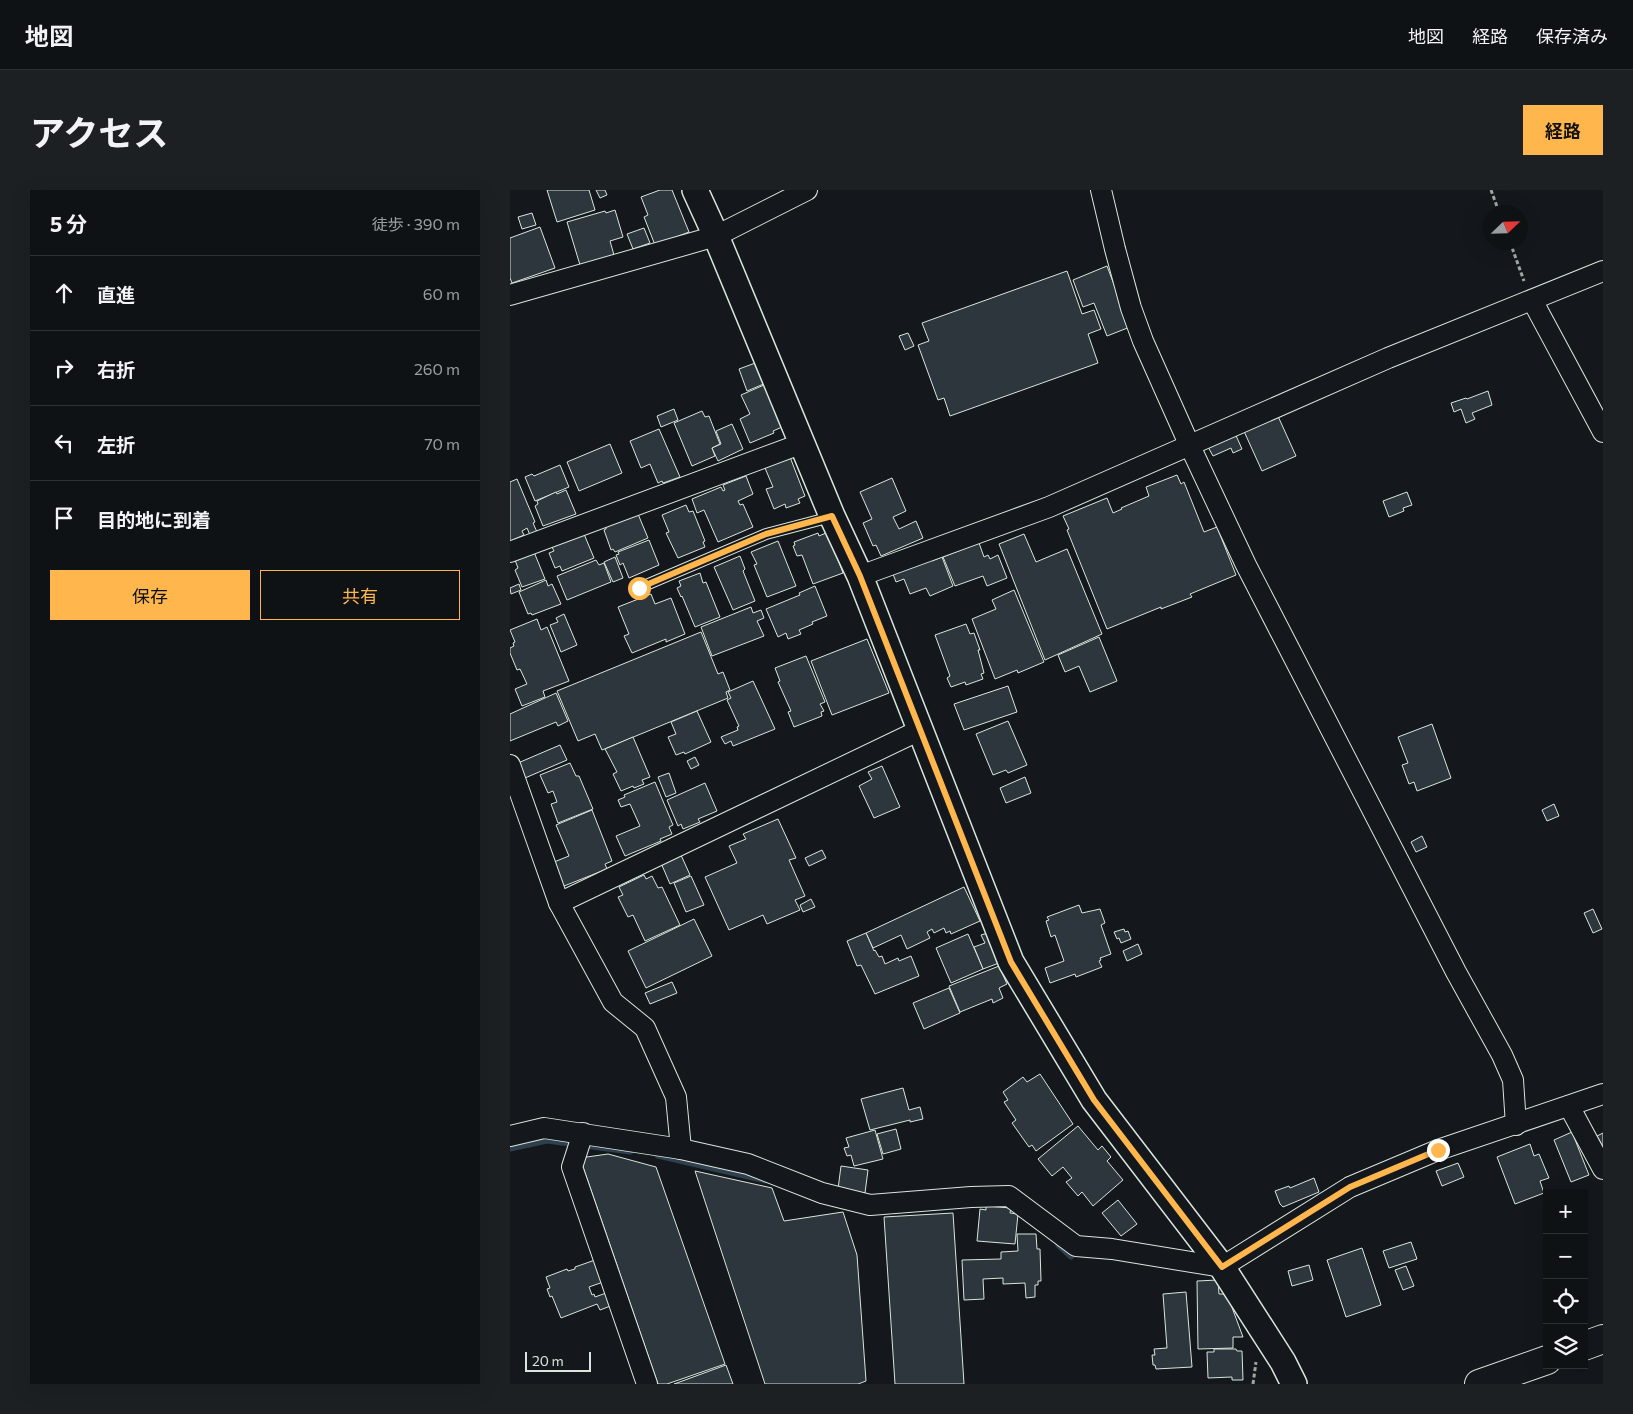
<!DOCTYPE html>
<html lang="ja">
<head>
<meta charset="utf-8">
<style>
	:root { --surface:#0f1215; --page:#1d2022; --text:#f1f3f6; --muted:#9b9ea0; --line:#2f3234; --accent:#ffb74d }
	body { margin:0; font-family:Commissioner,"Noto Sans JP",sans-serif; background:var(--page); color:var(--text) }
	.controls { position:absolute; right:15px; bottom:15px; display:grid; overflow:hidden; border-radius:0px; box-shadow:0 5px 20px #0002 }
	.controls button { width:45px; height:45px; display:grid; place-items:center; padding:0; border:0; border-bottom:1px solid var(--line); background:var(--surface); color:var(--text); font:25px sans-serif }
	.compass { position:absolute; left:973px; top:15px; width:45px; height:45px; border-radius:50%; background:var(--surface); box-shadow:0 5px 20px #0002; rotate:67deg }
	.scale { position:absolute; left:15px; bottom:12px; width:66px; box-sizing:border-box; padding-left:5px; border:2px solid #d8e6dc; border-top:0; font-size:14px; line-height:18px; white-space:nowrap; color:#d8e6dc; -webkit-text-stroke:4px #14181c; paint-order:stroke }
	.stop { position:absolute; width:15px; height:15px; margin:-11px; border:4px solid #ffb74d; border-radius:50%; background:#fff }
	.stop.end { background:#ffb74d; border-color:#fff; box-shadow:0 1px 5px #0008 }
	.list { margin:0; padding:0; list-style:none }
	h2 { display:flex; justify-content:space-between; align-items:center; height:65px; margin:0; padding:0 20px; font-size:21px }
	h2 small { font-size:16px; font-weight:400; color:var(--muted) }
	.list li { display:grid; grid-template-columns:32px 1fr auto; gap:15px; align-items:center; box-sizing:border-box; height:75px; padding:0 20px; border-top:1px solid var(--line) }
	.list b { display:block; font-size:19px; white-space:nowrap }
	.list em { font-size:16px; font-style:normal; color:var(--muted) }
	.actions { display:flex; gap:10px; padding:15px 20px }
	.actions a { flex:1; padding:11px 0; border:1px solid var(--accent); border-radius:0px; text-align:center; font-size:18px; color:var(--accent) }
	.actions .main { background:var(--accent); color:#111 }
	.icon { flex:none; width:28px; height:28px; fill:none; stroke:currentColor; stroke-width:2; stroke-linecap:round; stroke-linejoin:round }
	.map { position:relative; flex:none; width:1093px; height:1194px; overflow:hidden; border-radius:0px }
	header { display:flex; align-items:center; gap:30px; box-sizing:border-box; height:70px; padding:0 25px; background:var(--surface); border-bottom:1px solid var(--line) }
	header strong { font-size:24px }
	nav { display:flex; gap:28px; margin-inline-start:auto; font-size:18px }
	.intro { display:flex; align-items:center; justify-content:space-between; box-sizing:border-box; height:120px; padding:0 30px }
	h1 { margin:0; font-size:35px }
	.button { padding:12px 22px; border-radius:0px; background:var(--accent); color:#111; font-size:18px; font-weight:700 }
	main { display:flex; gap:30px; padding:0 30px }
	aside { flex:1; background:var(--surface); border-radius:0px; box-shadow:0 5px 20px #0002 }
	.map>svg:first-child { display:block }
</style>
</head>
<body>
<header>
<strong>地図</strong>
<nav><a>地図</a><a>経路</a><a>保存済み</a></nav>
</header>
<div class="intro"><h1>アクセス</h1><a class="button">経路</a></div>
<main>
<aside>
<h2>5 分<small>徒歩 · 390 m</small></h2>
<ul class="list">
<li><svg class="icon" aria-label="ahead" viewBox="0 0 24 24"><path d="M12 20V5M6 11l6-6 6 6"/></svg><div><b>直進</b></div><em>60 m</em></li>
<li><svg class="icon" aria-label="right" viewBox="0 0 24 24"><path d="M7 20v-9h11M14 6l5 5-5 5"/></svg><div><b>右折</b></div><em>260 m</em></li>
<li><svg class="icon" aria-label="left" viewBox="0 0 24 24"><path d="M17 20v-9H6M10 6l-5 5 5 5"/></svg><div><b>左折</b></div><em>70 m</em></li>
<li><svg class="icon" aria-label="arrive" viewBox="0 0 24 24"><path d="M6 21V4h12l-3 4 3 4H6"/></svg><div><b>目的地に到着</b></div></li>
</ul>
<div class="actions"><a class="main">保存</a><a>共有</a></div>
</aside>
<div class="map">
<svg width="1093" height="1194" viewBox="0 0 1093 1194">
	<rect width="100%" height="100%" fill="#14181c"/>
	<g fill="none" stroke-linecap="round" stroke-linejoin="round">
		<g stroke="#2f3f4d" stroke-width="7">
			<polyline points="0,958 37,950 120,961"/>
			<polyline points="148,965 255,990"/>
			<polyline points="549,1055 561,1066"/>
		</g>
	</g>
	<g fill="#2c363c" stroke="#d8e6dc">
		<polygon points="37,0 79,0 85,20 47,32"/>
		<polygon points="86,0 95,0 97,5 90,8"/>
		<polygon points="150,0 162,0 179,42 145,55 134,27 138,25 131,7"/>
		<polygon points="105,20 113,47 100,51 104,65 70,75 57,32 95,21 96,23"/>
		<polygon points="22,23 26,35 12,39 8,27"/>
		<polygon points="30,37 45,78 2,93 0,88 0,48"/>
		<polygon points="134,38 140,53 123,59 117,44"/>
		<polygon points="597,76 620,137 597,146 584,113 573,117 563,90"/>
		<polygon points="557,81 572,124 584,120 591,139 578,144 588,173 440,226 434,208 428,210 408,155 419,151 412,133"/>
		<polygon points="398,143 404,156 395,160 389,146"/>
		<polygon points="248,172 256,193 237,201 229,179"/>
		<polygon points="254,195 272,237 263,241 264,243 240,253 230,229 240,224 231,205"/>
		<polygon points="978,201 982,215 962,223 965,229 956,233 951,219 944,222 941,213 956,208 957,209"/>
		<polygon points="164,219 168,230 151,237 147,226"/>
		<polygon points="192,221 195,227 199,226 210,254 202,258 205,266 182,276 164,233"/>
		<polygon points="767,224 786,266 752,281 733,239"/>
		<polygon points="222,234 233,259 208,271 202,258 211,254 206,241"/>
		<polygon points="149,239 170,287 153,293 152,291 148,293 140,274 131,278 120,251"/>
		<polygon points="724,241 732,259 723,263 721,258 703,266 697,255"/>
		<polygon points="100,254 112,283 69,301 57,272"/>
		<polygon points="280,267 295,306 288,309 290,313 276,318 275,314 264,319 256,299 263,297 255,278"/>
		<polygon points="50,275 59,297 25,311 15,287 22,284 24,286"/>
		<polygon points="667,285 671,294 674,292 694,342 707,337 726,385 680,404 682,407 651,419 651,417 597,439 557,340 559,339 553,326 597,308 603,323 612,319 611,318 639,306 636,297"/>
		<polygon points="236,286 243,304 228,311 230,315 233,314 243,337 208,352 194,320 187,323 182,309 211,297 213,301 215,300 213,295"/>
		<polygon points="382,288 396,321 383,327 389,339 406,331 413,348 371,366 366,355 363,356 353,333 362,329 350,302"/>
		<polygon points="7,289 25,332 23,333 27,342 20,345 17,338 12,341 14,345 0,351 0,292"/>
		<polygon points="56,300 66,324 33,336 25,316 28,314 27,311 46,302 47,304"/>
		<polygon points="897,302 902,315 893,318 894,321 879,327 873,311"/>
		<polygon points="176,315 179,322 183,321 195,351 193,352 195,357 168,368 156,343 159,342 152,325"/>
		<polygon points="128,324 138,348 105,362 103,359 101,360 94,340 96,339 96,337"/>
		<polygon points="308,343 309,346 316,343 319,351 321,350 333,383 303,394 292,365 287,366 283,356 285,355 284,352"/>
		<polygon points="74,344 84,368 52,381 50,376 45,378 39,363 44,361 42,357"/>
		<polygon points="514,344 526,372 557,359 592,444 535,470 489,354"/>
		<polygon points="139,350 149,375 119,388 113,373 110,375 106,365 109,364 108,362"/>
		<polygon points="268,351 286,396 257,407 244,375 247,374 241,362"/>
		<polygon points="469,353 474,367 478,365 480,369 488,365 497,388 477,396 473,386 445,396 433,367"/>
		<polygon points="24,362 35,389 12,397 5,380 8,378 5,370"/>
		<polygon points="230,366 235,379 233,381 245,411 223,420 204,377"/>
		<polygon points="105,367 113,388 103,392 94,372"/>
		<polygon points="432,367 443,396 420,406 416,398 400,404 394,389 386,392 383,384 421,369 422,371"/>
		<polygon points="86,370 89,375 94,373 101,392 57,410 47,386"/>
		<polygon points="190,383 193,393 196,392 210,427 185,437 172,406 171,407 167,398 171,396 169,391"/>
		<polygon points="36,390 38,396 42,394 51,414 22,425 21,423 18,424 9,402"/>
		<polygon points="9,394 11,400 1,404 0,398"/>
		<polygon points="305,396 317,426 302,432 303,434 289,440 291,444 278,449 276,443 268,447 256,419 290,405 289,403"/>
		<polygon points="504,400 534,472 508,483 507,480 485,489 462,429 486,419 482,410"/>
		<polygon points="141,404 145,414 161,408 175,444 156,452 156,449 122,463 114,446 119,444 108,417"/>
		<polygon points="241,417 243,423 251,420 254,428 247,431 254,446 202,466 191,437"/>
		<polygon points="54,424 67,455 51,462 40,435 48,432 46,428"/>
		<polygon points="27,429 31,440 37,437 59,491 33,501 35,507 12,516 5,499 17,494 10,479 7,480 0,463 0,458 4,456 3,453 5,452 0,440"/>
		<polygon points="456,434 460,444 464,443 470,460 468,460 474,483 471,484 473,489 456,495 455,492 441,497 437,488 440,486 425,445"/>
		<polygon points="191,442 208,484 213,482 220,500 216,502 218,508 92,560 85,544 68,551 47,501"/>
		<polygon points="589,447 607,491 580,502 569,476 555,482 548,465"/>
		<polygon points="357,449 379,503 322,525 301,471"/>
		<polygon points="296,466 315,512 310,514 314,521 311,522 312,526 284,537 278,522 281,521 268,492 270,491 265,478"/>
		<polygon points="243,491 265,539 223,556 221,551 215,554 211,547 228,540 227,537 229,536 217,510 221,508 218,502"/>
		<polygon points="498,496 507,522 454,540 444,514"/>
		<polygon points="46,503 58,531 48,536 46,532 0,551 0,524"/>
		<polygon points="187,521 201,552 175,564 174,562 166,565 158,547 166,544 161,532"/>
		<polygon points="498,531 517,575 498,583 496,580 483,585 466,544"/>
		<polygon points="922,534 941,588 907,601 904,592 899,594 892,575 898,573 888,547"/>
		<polygon points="123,547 140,587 132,590 134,594 124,598 123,596 111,601 103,584 107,582 95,559"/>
		<polygon points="50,555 57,570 15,588 8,573"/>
		<polygon points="185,567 189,575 181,579 177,571"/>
		<polygon points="60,573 66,586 69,586 83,619 48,633 41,614 47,612 43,601 38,603 30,585"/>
		<polygon points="372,576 390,617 364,628 349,596 362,589 358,582"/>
		<polygon points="159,583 166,603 156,607 148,587"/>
		<polygon points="515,587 521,603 496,613 490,598"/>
		<polygon points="145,592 163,635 159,637 162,644 150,649 151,651 115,666 106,646 130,636 120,614 111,617 108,610 115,607 114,605"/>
		<polygon points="195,593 207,621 188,629 190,632 173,639 171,634 168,636 157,610"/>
		<polygon points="1044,614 1049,626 1037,631 1032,620"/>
		<polygon points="82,620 102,671 95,674 97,679 49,698 39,674 59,666 46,635"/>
		<polygon points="268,629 286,668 279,670 295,706 285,710 290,720 257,734 253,725 219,740 195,687 227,673 219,656 236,649 233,644"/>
		<polygon points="912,646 917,657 906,662 901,652"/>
		<polygon points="312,660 316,668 299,676 295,668"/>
		<polygon points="171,665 180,685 160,694 151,673"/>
		<polygon points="134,685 136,689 142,686 148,698 152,697 170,735 135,751 123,725 118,727 108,707 113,705 109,697"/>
		<polygon points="181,686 194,715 176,722 164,693"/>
		<polygon points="454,697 470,731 441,744 440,741 436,743 434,738 424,743 422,739 417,742 420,748 397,759 391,745 363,758 356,743"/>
		<polygon points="301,709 305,717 293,722 290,715"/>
		<polygon points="569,715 572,723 590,719 595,733 591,735 601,764 590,768 591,770 589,771 592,777 566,787 565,784 540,793 535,778 554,771 545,745 541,747 536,731 539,730 537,727"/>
		<polygon points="1083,719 1092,739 1083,743 1074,723"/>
		<polygon points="184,729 202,766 136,798 118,761"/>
		<polygon points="614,739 615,742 618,741 621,749 611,753 609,748 607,749 604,742"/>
		<polygon points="356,743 364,761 365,760 369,767 372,766 375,774 388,768 389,771 401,766 409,786 365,804 351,775 347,776 337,751"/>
		<polygon points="478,743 489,773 473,779 464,757 475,753 471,745"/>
		<polygon points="458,744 473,779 441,793 426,758"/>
		<polygon points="628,754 632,764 617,771 613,761"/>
		<polygon points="489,776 497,794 489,798 493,808 483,813 482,809 450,822 439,796"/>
		<polygon points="162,792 167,803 140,814 135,803"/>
		<polygon points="439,798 450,823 414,839 403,813"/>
		<polygon points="530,884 563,934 526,961 522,955 519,957 502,933 506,930 494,912 498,910 493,902 513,887 517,892"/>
		<polygon points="393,898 399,920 410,917 413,929 400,932 400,930 360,940 351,909"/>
		<polygon points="568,936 588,960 592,956 601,967 597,971 613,990 583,1016 572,1002 568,1006 556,992 562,988 553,977 542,986 528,969"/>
		<polygon points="386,939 391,959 373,964 367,944"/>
		<polygon points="365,940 373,969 344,976 341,965 337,966 334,958 339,957 336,948"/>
		<polygon points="1062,942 1079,985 1061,992 1044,950"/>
		<polygon points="1093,943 1093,957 1087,946"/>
		<polygon points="1020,954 1024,966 1029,964 1039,988 1030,991 1034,1003 1005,1014 987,967"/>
		<polygon points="98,964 146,977 215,1174 157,1194 148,1194 70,968"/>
		<polygon points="948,973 954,987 932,996 926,981"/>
		<polygon points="331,976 358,980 355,1003 328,999"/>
		<polygon points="185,981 262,998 274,1031 333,1022 347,1065 356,1191 348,1194 255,1194"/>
		<polygon points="804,988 809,1002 773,1017 770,1014 765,1001 779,996 780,998"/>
		<polygon points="608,1010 627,1034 611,1046 592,1023"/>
		<polygon points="476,1016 501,1018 500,1023 508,1024 505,1054 467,1051 470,1019 476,1020"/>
		<polygon points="443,1023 454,1194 385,1194 374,1027"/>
		<polygon points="507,1044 526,1044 527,1059 530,1059 531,1091 528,1091 528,1095 525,1095 525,1107 516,1108 515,1093 493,1094 493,1088 473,1089 474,1109 454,1110 452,1070 491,1069 491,1062 508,1061"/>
		<polygon points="901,1052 907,1069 879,1078 873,1061"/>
		<polygon points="852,1058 871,1115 836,1127 817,1070"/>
		<polygon points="88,1069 96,1091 79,1097 82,1105 84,1104 85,1107 99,1102 103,1115 90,1120 87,1114 51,1128 42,1106 40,1107 37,1099 40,1098 36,1087 57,1079 58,1081 65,1079 65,1077"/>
		<polygon points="799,1075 803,1090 782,1096 778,1081"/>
		<polygon points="896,1076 904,1096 893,1100 885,1080"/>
		<polygon points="708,1090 709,1104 717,1104 733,1147 723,1147 723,1158 688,1159 687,1091"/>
		<polygon points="676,1102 682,1177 646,1179 645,1175 643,1175 642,1165 645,1165 644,1159 657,1158 653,1104"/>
		<polygon points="704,1159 726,1159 727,1161 732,1161 733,1190 722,1190 722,1187 698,1188 697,1162 704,1162"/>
		<polygon points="216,1175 223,1194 164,1194"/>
	</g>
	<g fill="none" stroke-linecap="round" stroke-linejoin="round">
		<defs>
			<polyline id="service" points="129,398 256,344 321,327"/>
			<g id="minor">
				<polyline points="591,0 605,59 621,118 633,151 679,254 736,375 946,782 992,865 1003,890 1006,935"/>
				<polyline points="0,105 206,46 297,0"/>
				<polyline points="1022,110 1093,242"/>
				<polyline points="0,362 293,253"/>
				<polyline points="350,386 539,317 878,168 1093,81"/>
				<polyline points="0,575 49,713 103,812 135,838 166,907 171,959"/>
				<polyline points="49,713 410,540"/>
				<polyline points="1059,916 1093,979"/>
				<polyline points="73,943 62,977 137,1194"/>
				<polyline points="0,946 34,938 171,959 238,974 312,1003 360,1015 461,1007 499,1006 566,1056 602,1059 712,1077 840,997 928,960 1093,904"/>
			</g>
			<polyline id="tertiary" points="185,0 206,46 322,326 350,386 501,772 584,910 712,1077 773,1172 784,1194"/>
			<g id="trunk">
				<polyline points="1074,1156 1093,1149"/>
				<polyline points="969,1194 1037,1170"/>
			</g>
		</defs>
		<use href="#service" stroke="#d8e6dc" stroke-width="12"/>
		<use href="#minor" stroke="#d8e6dc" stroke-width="22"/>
		<use href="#tertiary" stroke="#d8e6dc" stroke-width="28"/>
		<use href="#trunk" stroke="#d8e6dc" stroke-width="30"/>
		<g stroke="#9da8a2" stroke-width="3" stroke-dasharray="4 2.5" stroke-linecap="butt">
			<polyline points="981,0 989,22"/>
			<polyline points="1000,52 1014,91"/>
			<polyline points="743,1194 746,1172"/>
		</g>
		<use href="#service" stroke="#14181c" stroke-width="10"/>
		<use href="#minor" stroke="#14181c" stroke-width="20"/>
		<use href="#tertiary" stroke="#14181c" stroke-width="25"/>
		<use href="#trunk" stroke="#14181c" stroke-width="28"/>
	</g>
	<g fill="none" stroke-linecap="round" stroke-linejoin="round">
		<polyline stroke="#ffb74d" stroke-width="6" points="129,398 256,344 322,326 350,386 501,772 584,910 712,1077 840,997 928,960"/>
	</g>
</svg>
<div class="controls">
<button>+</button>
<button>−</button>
<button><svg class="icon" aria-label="locate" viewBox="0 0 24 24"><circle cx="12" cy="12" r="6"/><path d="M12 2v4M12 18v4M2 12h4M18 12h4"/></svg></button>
<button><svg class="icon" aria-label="layers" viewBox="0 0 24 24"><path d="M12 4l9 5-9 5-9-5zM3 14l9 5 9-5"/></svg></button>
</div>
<svg class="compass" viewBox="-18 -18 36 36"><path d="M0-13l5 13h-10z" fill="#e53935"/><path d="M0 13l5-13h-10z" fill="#9b9ea0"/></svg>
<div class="scale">20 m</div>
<div class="stop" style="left:129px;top:398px"></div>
<div class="stop end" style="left:928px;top:960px"></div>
</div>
</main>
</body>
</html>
